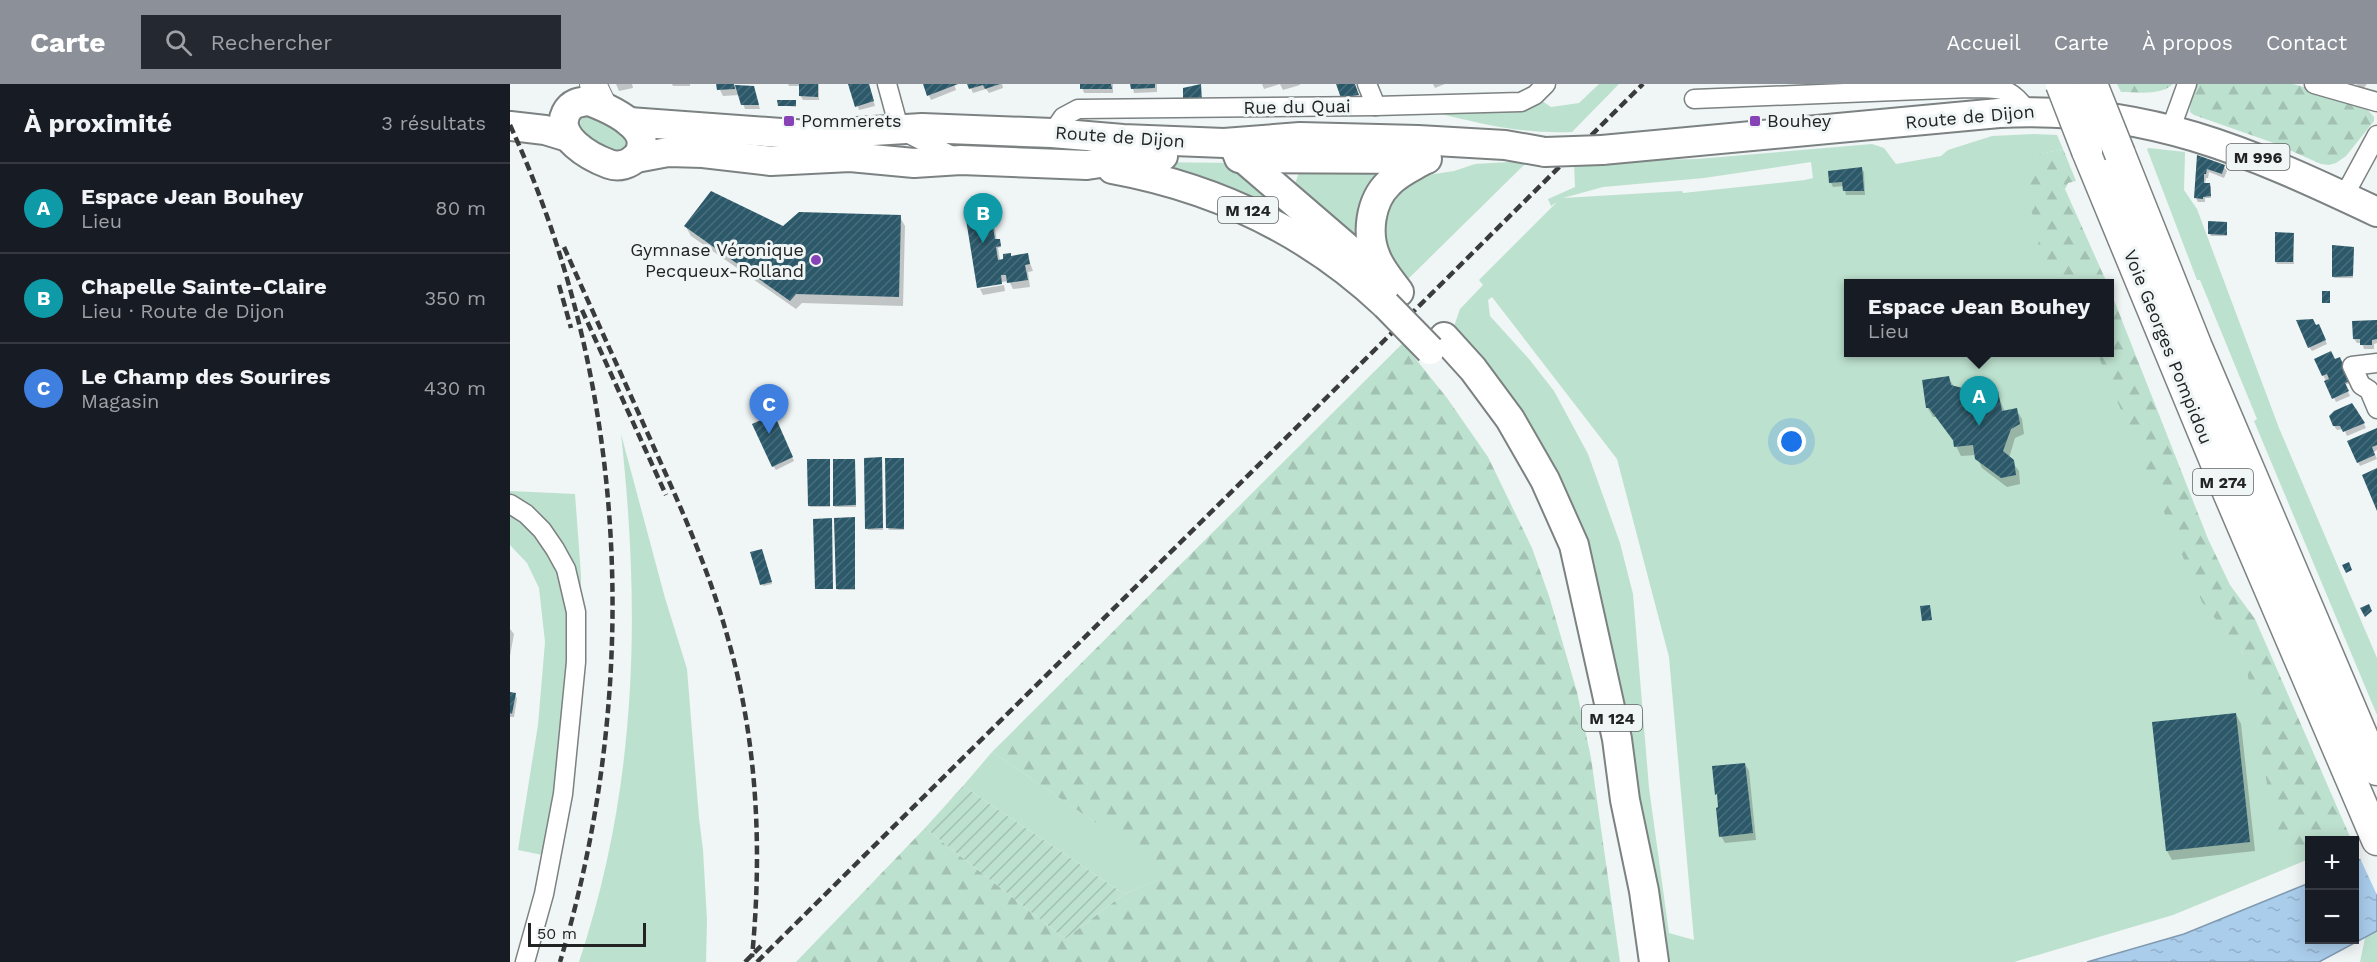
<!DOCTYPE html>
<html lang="fr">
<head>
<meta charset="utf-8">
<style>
	:root { --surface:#171b24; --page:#242831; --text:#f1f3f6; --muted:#9ea1a6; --line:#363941; --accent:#8c9099 }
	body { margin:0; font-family:"Work Sans",sans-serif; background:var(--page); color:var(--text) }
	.controls { position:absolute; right:18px; bottom:18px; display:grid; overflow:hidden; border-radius:0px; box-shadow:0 3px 15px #0003 }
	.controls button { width:54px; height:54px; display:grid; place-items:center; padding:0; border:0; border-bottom:2px solid var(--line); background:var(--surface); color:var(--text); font:30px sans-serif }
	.scale { position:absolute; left:18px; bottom:15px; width:118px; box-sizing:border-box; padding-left:6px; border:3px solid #222424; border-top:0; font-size:16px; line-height:21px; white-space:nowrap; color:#222424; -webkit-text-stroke:4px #f0f5f5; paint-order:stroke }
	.you { position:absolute; left:1282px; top:358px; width:21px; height:21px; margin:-15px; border:4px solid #fff; border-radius:50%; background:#1a73e8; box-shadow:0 0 0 9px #1a73e833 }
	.badge { display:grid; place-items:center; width:39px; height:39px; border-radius:50%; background:var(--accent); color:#fff; font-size:20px; font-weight:700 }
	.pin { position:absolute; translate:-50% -50px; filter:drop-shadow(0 2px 3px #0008) }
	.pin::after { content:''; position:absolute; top:32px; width:21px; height:18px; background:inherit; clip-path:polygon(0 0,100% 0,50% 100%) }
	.popup { position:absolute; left:1334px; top:195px; width:270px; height:78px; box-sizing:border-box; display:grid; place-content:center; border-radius:0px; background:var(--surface); filter:drop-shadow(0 2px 4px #0005); font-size:20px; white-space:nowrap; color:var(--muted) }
	.popup b { font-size:22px; color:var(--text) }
	.popup::after { content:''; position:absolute; left:50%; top:100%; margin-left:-12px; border:12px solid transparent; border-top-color:var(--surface) }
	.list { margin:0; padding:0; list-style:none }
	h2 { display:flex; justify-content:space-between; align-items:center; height:78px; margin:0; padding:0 24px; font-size:26px }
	h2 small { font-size:20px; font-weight:400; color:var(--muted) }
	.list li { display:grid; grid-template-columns:39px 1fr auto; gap:18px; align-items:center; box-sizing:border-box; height:90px; padding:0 24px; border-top:2px solid var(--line) }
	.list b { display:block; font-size:22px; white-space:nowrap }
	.list p { margin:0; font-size:20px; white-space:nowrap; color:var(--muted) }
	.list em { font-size:20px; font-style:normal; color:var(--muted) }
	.icon { flex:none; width:33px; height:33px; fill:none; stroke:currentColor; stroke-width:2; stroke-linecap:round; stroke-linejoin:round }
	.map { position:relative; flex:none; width:1867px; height:878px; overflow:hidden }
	header { display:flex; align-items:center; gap:36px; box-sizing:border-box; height:84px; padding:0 30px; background:var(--accent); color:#fff }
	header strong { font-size:28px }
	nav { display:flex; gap:33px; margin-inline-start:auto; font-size:21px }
	.search { width:420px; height:54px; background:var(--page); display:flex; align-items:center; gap:15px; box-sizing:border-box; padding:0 21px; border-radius:0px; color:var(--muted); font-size:22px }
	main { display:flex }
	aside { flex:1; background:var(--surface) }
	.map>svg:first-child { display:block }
</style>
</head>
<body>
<header>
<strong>Carte</strong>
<div class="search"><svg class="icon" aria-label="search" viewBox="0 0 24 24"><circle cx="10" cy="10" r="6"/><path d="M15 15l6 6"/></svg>Rechercher</div>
<nav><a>Accueil</a><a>Carte</a><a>À propos</a><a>Contact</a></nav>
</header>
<main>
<aside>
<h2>À proximité<small>3 résultats</small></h2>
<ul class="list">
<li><span class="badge" style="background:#0f9aa8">A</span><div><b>Espace Jean Bouhey</b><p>Lieu</p></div><em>80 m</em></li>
<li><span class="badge" style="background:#0f9aa8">B</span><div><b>Chapelle Sainte-Claire</b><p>Lieu · Route de Dijon</p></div><em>350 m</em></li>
<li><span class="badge" style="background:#3f7fe0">C</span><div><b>Le Champ des Sourires</b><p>Magasin</p></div><em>430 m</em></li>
</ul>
</aside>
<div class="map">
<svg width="1867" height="878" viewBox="0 0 1867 878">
	<defs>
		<pattern id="forest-firs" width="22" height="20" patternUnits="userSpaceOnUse" patternTransform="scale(1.5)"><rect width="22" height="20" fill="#bde1cf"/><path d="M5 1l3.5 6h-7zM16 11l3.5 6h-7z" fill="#a2c1b2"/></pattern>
		<pattern id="garden-furrows" width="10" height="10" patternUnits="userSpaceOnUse" patternTransform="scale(1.5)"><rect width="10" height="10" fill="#bde1cf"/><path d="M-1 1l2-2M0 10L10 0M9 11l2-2" fill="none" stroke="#a2c1b2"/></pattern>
		<pattern id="water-ripples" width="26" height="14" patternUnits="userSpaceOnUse" patternTransform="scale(1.5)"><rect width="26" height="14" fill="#aacdec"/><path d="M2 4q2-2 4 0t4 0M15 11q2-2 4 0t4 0" fill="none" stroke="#92b0ca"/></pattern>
		<pattern id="building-hatch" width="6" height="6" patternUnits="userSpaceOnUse" patternTransform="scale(1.5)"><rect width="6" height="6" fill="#2c596a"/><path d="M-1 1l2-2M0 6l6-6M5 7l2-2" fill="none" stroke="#496d7b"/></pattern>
	</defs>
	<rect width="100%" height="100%" fill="#f0f5f5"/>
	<g fill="#bde1cf" fill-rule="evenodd">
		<path d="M1089 0H1109L1062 48C1011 50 972 40 923 28L1029 15 1041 23 1069 19Z"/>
		<path d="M78 32C94 35 110 45 120 59L116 65 109 68C95 64 65 54 71 35Z"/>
		<path d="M1524 50 1547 51 1553 65 1526 71 1567 199 1338 200V268H1600L1655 384 1810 756H1800L1799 775 1663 831 1504 878H1150L1086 498 942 248 950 225 973 201 969 196 1047 118 1041 122 1038 115 1065 103 1064 78 1187 75 1362 60 1374 64 1386 80 1431 72 1438 66 1482 52ZM1301 78 1303 94 1295 96 1173 109 1172 107 1053 114 1093 103 1194 94ZM982 213 1107 375 1159 573 1184 856 1159 849 1139 704 1123 510 1110 459 1078 370 1044 307 1019 275 980 232 978 216Z"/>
		<polygon points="1639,64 1675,68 1674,106 1687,125 1769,344 1867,574 1867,631 1744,337 1747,335 1690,196 1687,196 1637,65"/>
		<polygon points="1018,77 895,198 875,175 873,120 911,92 944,87 965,80"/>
		<polygon points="634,78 730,79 771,117 778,137"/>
		<polygon points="885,80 860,171 784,103 790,85"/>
		<path d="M111 350 155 514 177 585 189 734 193 766 197 836 196 878H69C127 704 131 531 111 350Z"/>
		<polygon points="0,407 65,410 71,491 71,565 47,774 8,766 28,641 35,558 29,504 17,479 0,461"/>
		<polygon points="482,668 662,790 614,810 453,702"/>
		<polygon points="1867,847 1867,878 1850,878 1855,854"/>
	</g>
	<g fill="url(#forest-firs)">
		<path d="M1607 0H1663C1650 12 1628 8 1611 8Z"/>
		<polygon points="1686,0 1783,0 1859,21 1857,25 1864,33 1864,37 1836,72 1826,79 1819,81 1811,80 1761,58 1684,31 1680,28 1681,11"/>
		<polygon points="1553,65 1566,97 1558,99 1555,105 1597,199 1551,199 1543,191 1523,180 1531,149 1513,110 1514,84 1526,71"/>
		<polygon points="1600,206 1698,455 1720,501 1745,535 1841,755 1838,756 1800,756 1799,769 1781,765 1769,755 1762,732 1744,617 1732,568 1692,518 1587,269 1600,268"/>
		<polygon points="893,259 937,314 978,373 1022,464 1039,512 1067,608 1081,674 1110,878 286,878 415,744 555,855 614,810 661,790 482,668"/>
	</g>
	<polygon fill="url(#garden-furrows)" points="453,702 614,810 555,855 415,744"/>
	<polygon fill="url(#water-ripples)" stroke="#819ab0" stroke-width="1.5" points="1867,767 1867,847 1809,878 1577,878 1674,850 1799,799 1800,856 1844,856 1845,778"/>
	<polygon fill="#f0f5f5" points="1867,764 1867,811 1849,772"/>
	<g fill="#0003">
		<polygon points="106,0 122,0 123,4 109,7"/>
		<polygon points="162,0 180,0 180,2 163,2"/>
		<polygon points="207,0 243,3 250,25 235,25 230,11 213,12"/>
		<polygon points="278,0 309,0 309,16 293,16 290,11 290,2 279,2"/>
		<polygon points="339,0 359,0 365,22 349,26"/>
		<polygon points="414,0 444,0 446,6 421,16"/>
		<polygon points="459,0 492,0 493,4 479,9 476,5 463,9"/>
		<polygon points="571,0 603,0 603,9 574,9"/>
		<polygon points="622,0 647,0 647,8 624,9"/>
		<polygon points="752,0 790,0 790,1 773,6 770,0 754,5"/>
		<polygon points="923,0 935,0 925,4"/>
		<polygon points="1846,0 1857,0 1853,5"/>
		<polygon points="285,18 286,23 270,21"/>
		<polygon points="1688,73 1714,83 1717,87 1714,94 1699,88 1698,94 1696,94 1695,101 1701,102 1701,114 1695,114 1695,118 1688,118 1686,114"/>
		<polygon points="1351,84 1354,88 1355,111 1336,111 1334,102 1323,103 1321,99"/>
		<polygon points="478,120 482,127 487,157 490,158 491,163 488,164 490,177 517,171 523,187 518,188 520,203 503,205 499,197 469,202 469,204 455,124"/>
		<polygon points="390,133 395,142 393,222 292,219 286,225 181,152 176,143 273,144"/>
		<polygon points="1716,140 1717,152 1701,152 1700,150"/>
		<polygon points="1783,150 1784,180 1767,180 1766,178"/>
		<polygon points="1843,164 1843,194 1824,194 1823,192"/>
		<polygon points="494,201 495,207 473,211 470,205"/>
		<polygon points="1867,238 1867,259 1864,260 1864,265 1854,265 1852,259 1847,259 1844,255"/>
		<polygon points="1805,243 1811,246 1817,260 1802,267 1799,263"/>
		<polygon points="1825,277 1833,282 1840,299 1835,301 1840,312 1826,318 1813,291"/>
		<polygon points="1439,294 1444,303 1475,312 1487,309 1495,328 1506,325 1512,335 1514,350 1505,354 1499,374 1509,387 1510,400 1497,403 1472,384 1466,371 1451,372 1444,358 1426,333 1423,333 1417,323"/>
		<polygon points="1846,324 1856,344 1837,352 1834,345 1827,346 1824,342"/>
		<polygon points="265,336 284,377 266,386 263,382"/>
		<polygon points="1867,346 1867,366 1864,368 1867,375 1850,382 1848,378"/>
		<polygon points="372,375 373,446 358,446 357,444"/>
		<polygon points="344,376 346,423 325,423 324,421"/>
		<polygon points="394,377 394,446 379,446 378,444"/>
		<polygon points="320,378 320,423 300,423 299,422"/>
		<polygon points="345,436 345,506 328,506 327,504"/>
		<polygon points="252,468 262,500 253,502 242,469"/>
		<polygon points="0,545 4,550 0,572"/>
		<polygon points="0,609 5,610 7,615 4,633 0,633"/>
		<polygon points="1726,630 1731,640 1745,767 1662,776 1657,767"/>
		<polygon points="1235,680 1239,687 1246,756 1215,759 1211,752"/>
	</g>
	<g fill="url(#building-hatch)">
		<polygon points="206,0 224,0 225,5 207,6"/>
		<polygon points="289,0 308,0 308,13 289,12"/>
		<polygon points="338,0 359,0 364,17 345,23"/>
		<polygon points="413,0 448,0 417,12"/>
		<polygon points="457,0 490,0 475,5 473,1 459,5"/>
		<polygon points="570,0 601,0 602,5 570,5"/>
		<polygon points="620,0 645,0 645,4 621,5"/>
		<polygon points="691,0 692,18 673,19 673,4"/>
		<polygon points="826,0 845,0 849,11 831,14"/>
		<polygon points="225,1 244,2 249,21 231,21"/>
		<polygon points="267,16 286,16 286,22 268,22"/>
		<polygon points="1687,71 1715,81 1712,90 1697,85 1696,90 1694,90 1694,99 1700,99 1701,112 1693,113 1693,115 1684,114"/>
		<polygon points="1352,83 1354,107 1333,107 1332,98 1319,99 1318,87"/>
		<polygon points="201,107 273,142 289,128 391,131 389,213 286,210 280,217 174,142"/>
		<polygon points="479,119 485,155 490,155 491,162 486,163 488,176 493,175 493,170 501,169 501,172 518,169 520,180 515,181 518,196 497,199 496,191 491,191 492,200 467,204 454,123"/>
		<polygon points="1698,137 1717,138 1717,151 1698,150"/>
		<polygon points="1765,148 1784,149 1783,178 1765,178"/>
		<polygon points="1822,161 1844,163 1843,192 1822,193"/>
		<rect x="1812" y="207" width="8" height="12"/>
		<polygon points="1803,235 1806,241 1809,240 1816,256 1798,264 1786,236"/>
		<polygon points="1867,236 1867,255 1862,256 1862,261 1850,261 1850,255 1843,255 1842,237"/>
		<polygon points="1821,267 1825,275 1830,273 1840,297 1835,299 1839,307 1822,315 1814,297 1819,295 1817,290 1812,292 1804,275"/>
		<polygon points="1439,292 1441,301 1475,310 1488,307 1492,327 1507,324 1510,340 1501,345 1493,367 1504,376 1506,391 1491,394 1465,375 1463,361 1444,363 1443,356 1419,324 1416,324 1412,296"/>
		<polygon points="1842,319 1855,339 1833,348 1830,342 1823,342 1819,332 1824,327"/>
		<polygon points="264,330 283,373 262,383 242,340"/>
		<polygon points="1867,344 1867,361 1862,363 1865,371 1847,379 1837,357"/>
		<polygon points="372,373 373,444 355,445 354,374"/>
		<polygon points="375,374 394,374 394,445 376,444"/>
		<polygon points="297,375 320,375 320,422 298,422"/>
		<polygon points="323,375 345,375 346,421 323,422"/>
		<polygon points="1867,384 1867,427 1852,391"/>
		<polygon points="345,433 345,505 326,505 324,434"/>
		<polygon points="322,434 323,505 305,505 303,435"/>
		<polygon points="252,465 262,498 250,501 240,468"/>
		<polygon points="1839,478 1842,486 1836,489 1832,481"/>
		<polygon points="1859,520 1862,527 1855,533 1850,524"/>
		<polygon points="1420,521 1422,536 1412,537 1410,522"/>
		<polygon points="0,608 6,609 2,630 0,629"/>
		<polygon points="1726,629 1740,758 1656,767 1642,638"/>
		<polygon points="1235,679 1243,749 1209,753 1206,724 1208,723 1207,710 1205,711 1202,682"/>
	</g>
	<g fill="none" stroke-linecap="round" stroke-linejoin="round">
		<defs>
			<g id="minor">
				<polyline points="377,0 389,44"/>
				<polyline points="857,0 866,22"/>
				<polyline points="1804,0 1867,18"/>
				<path d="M1184 15 1460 4C1490 5 1500 1 1518 28"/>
				<polyline points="1661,44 1677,0"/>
				<polyline points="393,47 446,74"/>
				<polyline points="542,49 553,33 568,25 866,22 1011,18 1025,11 1036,0"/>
				<polyline points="1834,112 1867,51"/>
				<polyline points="1867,279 1842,282 1851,301 1859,306 1867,325"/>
				<polyline points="0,420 16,430 32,446 45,465 56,485 66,528 66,578 53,710 34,810 15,878"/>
			</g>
			<polyline id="secondary" points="83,0 94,23"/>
			<g id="primary">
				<path d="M79 17C95 23 116 32 127 46 142 66 119 87 99 80 80 73 44 53 56 29 61 19 69 18 79 17Z"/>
				<polyline points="119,38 298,51 412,44 542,49 613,55 714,59 790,53 908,56 995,61 1035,68"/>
				<polyline points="0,42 35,46 58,53"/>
				<path d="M1092 66 1489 29C1635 21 1738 67 1867 128"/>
				<polyline points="727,69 849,174"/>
				<polyline points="126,74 158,68 193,69 261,77 340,73 404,79 451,76 577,81 617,75 653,72"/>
				<polyline points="729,74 917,75"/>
				<path d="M602 85C706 104 799 148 876 221"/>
				<path d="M889 208C881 197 871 186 866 173 856 150 860 117 879 99 888 89 902 83 914 76"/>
				<polyline points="934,253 963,285 1000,335 1035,396 1064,461 1107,655 1115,716 1134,807 1144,878"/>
			</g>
			<g id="trunk">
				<polyline points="1577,67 1714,399 1867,756"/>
				<polyline points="1610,70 1687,263 1867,686"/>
			</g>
		</defs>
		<use href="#minor" stroke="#7c8181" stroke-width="21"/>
		<use href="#secondary" stroke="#7c8181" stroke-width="28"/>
		<use href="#primary" stroke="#7c8181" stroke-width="32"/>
		<use href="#trunk" stroke="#7c8181" stroke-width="33"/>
		<use href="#minor" stroke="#fff" stroke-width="18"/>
		<use href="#secondary" stroke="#fff" stroke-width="26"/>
		<use href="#primary" stroke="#fff" stroke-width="28"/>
		<use href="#trunk" stroke="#fff" stroke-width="30"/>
		<g stroke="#3a3c3c" stroke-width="4.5" stroke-dasharray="9 4.5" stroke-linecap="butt">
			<path d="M0 41C120 302 132 604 50 878"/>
			<path d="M54 163C84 231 115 298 145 366 174 430 202 494 220 562 248 663 252 770 242 873"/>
			<polyline points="49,201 61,244"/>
			<polyline points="72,226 156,411"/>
			<polyline points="235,878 252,861"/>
			<polyline points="247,878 1133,0"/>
		</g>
		<defs>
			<g id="primary-bridge">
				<polyline points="1035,68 1092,66"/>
				<polyline points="876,221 920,266"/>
			</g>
			<g id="trunk-bridge">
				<polyline points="1551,0 1577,67"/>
				<polyline points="1582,0 1610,70"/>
			</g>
		</defs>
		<use href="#primary-bridge" stroke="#7c8181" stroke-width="32" stroke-linecap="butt"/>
		<use href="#trunk-bridge" stroke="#7c8181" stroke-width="33" stroke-linecap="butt"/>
		<use href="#primary-bridge" stroke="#fff" stroke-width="28"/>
		<use href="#trunk-bridge" stroke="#fff" stroke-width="30"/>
	</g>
	<g fill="#8742b6" stroke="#f0f5f5" stroke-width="2">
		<rect x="273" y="31" width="12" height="12" rx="3"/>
		<rect x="1239" y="31" width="12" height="12" rx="3"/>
		<circle cx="306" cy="176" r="6"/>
	</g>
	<g text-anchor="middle" stroke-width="6" stroke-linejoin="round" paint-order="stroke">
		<g fill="#f0f5f5" stroke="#606363" stroke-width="1.5">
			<rect x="1716.5" y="60" width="63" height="26" rx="4.5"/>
			<rect x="708" y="113" width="60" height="26" rx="4.5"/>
			<rect x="1683" y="385" width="60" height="26" rx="4.5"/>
			<rect x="1072" y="621" width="60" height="26" rx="4.5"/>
		</g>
		<g font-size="16" font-weight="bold" fill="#222424">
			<text x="1748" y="79">M 996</text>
			<text x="738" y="132">M 124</text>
			<text x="1713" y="404">M 274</text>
			<text x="1102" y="640">M 124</text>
		</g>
		<g font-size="18" fill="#222424" stroke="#f0f5f5">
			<text transform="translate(787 23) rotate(-1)" y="6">Rue du Quai</text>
			<text transform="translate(1460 33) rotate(-5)" y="6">Route de Dijon</text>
			<text transform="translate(610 53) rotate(4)" y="6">Route de Dijon</text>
			<text transform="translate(1658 263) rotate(68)" y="6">Voie Georges Pompidou</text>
		</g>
		<g font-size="18" fill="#222424" stroke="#f0f5f5" text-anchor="start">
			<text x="291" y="43">Pommerets</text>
			<text x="1257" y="43">Bouhey</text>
			<text x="294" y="172" text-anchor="end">Gymnase Véronique<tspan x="294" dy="21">Pecqueux-Rolland</tspan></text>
		</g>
	</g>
</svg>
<div class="controls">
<button>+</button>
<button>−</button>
</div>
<div class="scale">50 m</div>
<div class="you"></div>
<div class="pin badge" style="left:1469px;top:342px;background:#0f9aa8">A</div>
<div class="popup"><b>Espace Jean Bouhey</b>Lieu</div>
<div class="pin badge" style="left:473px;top:159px;background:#0f9aa8">B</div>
<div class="pin badge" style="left:259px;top:350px;background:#3f7fe0">C</div>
</div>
</main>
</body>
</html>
